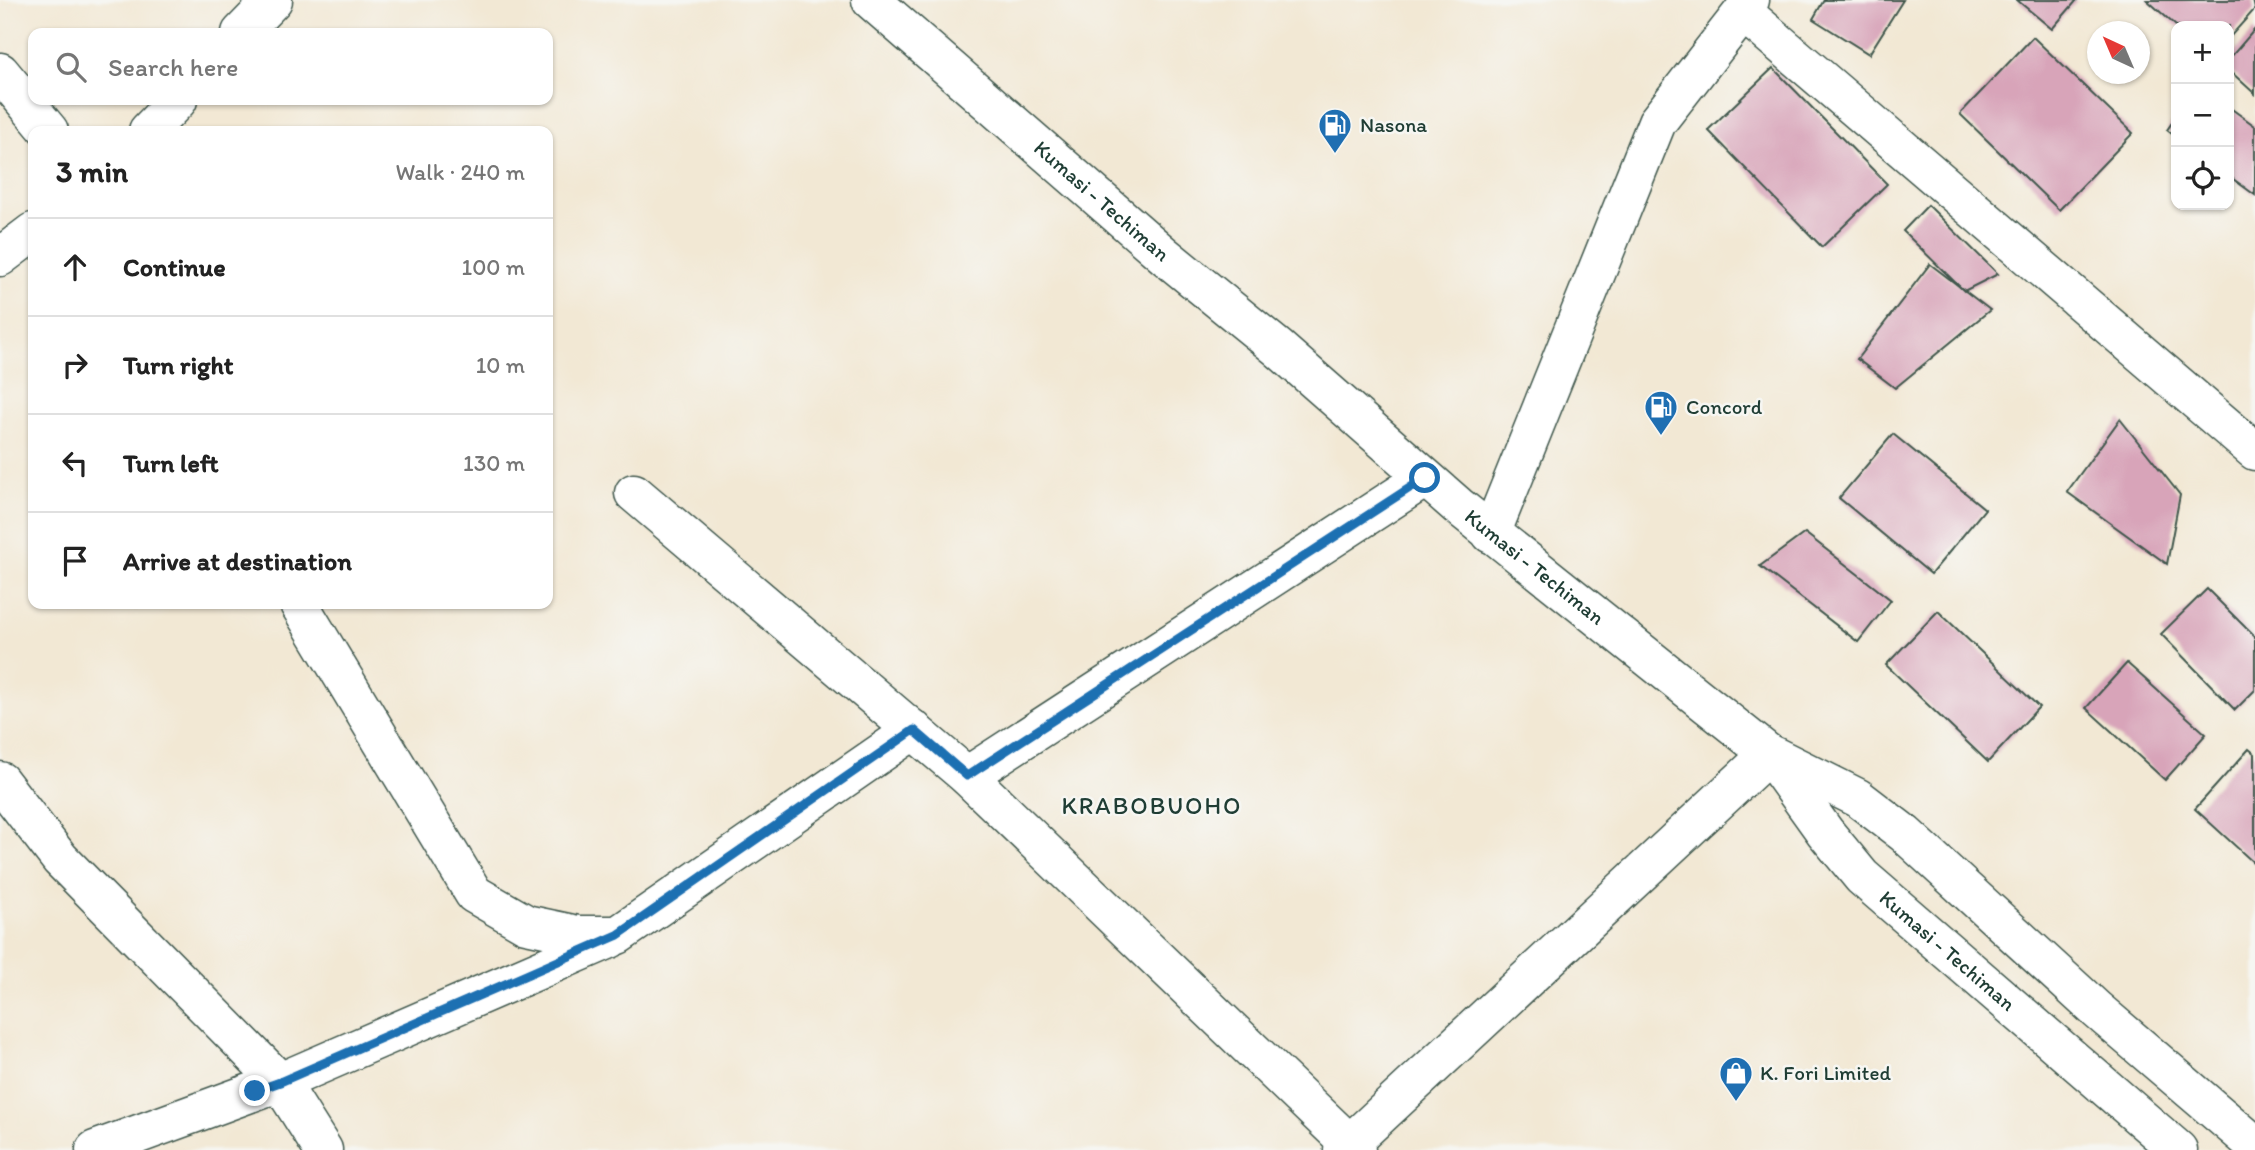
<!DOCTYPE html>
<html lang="en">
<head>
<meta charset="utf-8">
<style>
	:root { --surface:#fff; --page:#f6f6f6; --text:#222; --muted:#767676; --line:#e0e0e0 }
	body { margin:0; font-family:Itim,sans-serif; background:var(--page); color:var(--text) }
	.controls { position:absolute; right:21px; top:21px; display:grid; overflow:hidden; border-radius:14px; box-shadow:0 2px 5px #0004 }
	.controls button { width:63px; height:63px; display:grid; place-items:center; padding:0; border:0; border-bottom:2px solid var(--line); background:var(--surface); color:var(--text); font:35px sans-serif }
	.compass { position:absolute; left:2087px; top:21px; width:63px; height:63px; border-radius:50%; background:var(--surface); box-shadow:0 2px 5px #0004; rotate:316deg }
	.stop { position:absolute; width:21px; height:21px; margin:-16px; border:5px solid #1f6fb2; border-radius:50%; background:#fff }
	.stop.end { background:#1f6fb2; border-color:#fff; box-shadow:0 2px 7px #0008 }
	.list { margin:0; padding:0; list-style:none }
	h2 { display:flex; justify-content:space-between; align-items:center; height:91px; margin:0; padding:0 28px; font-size:30px }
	h2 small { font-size:23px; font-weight:400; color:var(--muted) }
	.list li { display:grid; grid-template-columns:46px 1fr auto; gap:21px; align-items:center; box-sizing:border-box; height:98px; padding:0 28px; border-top:2px solid var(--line) }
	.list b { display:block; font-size:26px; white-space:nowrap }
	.list em { font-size:23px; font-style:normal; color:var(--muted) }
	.icon { flex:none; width:38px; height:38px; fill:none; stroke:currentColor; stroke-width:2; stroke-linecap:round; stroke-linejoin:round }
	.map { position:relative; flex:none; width:2255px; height:1150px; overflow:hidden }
	.search { position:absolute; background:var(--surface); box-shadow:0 2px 5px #0004; left:28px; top:28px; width:525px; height:77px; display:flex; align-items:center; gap:18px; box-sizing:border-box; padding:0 24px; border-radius:14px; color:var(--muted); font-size:26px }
	.panel { position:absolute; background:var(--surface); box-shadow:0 2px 5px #0004; left:28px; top:126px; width:525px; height:483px; border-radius:14px }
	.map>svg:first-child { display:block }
</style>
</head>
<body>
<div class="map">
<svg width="2255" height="1150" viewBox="0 0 2255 1150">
	<rect width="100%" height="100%" fill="#f6f6f2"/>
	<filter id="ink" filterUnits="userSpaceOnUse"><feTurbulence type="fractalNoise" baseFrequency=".0143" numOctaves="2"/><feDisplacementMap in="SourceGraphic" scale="14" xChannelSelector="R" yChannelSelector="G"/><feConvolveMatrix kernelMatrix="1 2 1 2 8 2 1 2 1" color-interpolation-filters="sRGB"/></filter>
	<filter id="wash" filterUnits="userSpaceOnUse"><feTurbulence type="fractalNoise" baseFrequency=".00686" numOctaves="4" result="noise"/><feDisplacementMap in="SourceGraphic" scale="28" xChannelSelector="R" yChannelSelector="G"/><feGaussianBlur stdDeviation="1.57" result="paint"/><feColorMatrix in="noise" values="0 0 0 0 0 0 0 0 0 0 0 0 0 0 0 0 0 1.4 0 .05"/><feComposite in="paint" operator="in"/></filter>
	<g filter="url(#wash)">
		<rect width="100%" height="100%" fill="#f2e8d4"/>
		<g id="blocks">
			<g fill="#d8a4b9">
				<polygon points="1824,0 1903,0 1869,54 1813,19"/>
				<polygon points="2017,0 2077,0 2052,29"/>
				<polygon points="2147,0 2253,0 2255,9 2229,38 2229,26 2176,26"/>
				<polygon points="2255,29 2255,94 2229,70 2229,59"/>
				<polygon points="2033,37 2133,133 2059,210 1960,114"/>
				<polygon points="1773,68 1887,184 1822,247 1708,130"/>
				<polygon points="2229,107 2255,126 2255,195 2229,176"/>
				<polygon points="2176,117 2176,137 2167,130"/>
				<polygon points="1928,205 1998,274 1964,291 1903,231"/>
				<polygon points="1930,264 1990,310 1895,388 1857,359"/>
				<polygon points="2120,419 2180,495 2167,564 2067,492"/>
				<polygon points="1893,434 1985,509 1931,574 1839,498"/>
				<polygon points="1805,533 1891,600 1858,642 1760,566"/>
				<polygon points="2207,589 2255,637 2255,690 2235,710 2161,634"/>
				<polygon points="1938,611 2039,707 1988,762 1886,665"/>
				<polygon points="2127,663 2206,734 2165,780 2086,708"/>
				<polygon points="2249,749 2255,754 2255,864 2195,809"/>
			</g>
		</g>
	</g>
	<g filter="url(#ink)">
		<use href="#blocks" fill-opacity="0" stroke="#3f574c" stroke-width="2"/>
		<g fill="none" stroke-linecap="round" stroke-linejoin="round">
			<defs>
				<g id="street">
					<polyline points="1743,12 2255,451"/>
					<polyline points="241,33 273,0"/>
					<polyline points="0,72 49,131"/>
					<polyline points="148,131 178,100"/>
					<polyline points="0,257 33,232"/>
					<polyline points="634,493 967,776 1356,1150"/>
					<polyline points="1491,534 1657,122 1743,12 1750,0"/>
					<polyline points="299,604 474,894 526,924 578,935 618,935 914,730"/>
					<polyline points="967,776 1425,478"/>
					<polyline points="0,781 60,859 280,1082 610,939"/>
					<polyline points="95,1150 280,1082 323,1150"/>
					<polyline points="1343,1150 1769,754"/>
				</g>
				<g id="highway">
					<path id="s1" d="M871 0 1165 256 1278 348 1458 506 1769 754 1825 832 1862 877 2178 1150"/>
					<polyline points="1774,756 1858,798 1905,834 2097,1010 2255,1145"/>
				</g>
			</defs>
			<use href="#street" stroke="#3f574c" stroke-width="41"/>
			<use href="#highway" stroke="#3f574c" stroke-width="41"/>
			<use href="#street" stroke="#fff" stroke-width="38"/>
			<use href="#highway" stroke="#fff" stroke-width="38"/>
		</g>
	</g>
	<g fill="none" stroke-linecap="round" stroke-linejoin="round" filter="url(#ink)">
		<polyline stroke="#1f6fb2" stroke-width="9" points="255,1091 280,1082 618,935 914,730 967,776 1425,478"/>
	</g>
	<defs>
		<symbol id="fuel-pin" viewBox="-11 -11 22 30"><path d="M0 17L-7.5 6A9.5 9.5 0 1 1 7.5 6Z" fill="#1f6fb2" stroke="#f6f6f2"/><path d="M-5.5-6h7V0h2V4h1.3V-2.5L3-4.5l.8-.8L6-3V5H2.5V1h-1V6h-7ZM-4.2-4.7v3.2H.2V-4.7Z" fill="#fff"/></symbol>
		<symbol id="shop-pin" viewBox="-11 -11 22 30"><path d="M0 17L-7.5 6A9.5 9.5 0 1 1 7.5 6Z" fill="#1f6fb2" stroke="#f6f6f2"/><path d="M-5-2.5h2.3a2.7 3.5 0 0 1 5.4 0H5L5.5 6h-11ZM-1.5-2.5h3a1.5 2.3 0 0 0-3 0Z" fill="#fff"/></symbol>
	</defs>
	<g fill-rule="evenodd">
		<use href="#fuel-pin" x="1316" y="106" width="38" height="52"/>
		<use href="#fuel-pin" x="1642" y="388" width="38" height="52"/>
		<use href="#shop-pin" x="1717" y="1054" width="38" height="52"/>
	</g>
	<g text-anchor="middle" stroke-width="5" stroke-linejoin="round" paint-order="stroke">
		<g font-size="21" fill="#1f3d34" stroke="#f6f6f2" text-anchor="start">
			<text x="1360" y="132">Nasona</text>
			<text x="1686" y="414">Concord</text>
			<text x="1760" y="1080">K. Fori Limited</text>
		</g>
		<g font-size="21" fill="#1f3d34" stroke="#f6f6f2">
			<text dy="7" stroke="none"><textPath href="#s1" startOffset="306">Kumasi - Techiman</textPath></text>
			<text dy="7" stroke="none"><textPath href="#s1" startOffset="873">Kumasi - Techiman</textPath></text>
			<text dy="7" stroke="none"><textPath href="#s1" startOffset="1440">Kumasi - Techiman</textPath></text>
		</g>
		<g font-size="24" letter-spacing="2" fill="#1f3d34" stroke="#f6f6f2">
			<text x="1152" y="814">KRABOBUOHO</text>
		</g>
	</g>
</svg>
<div class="controls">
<button>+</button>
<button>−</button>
<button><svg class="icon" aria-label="locate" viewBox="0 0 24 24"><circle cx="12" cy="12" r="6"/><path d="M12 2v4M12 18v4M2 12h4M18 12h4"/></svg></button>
</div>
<svg class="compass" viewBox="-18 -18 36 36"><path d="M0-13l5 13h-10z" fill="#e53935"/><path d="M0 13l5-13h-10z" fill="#767676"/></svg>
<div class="stop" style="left:1425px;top:478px"></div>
<div class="stop end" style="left:255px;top:1091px"></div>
<div class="search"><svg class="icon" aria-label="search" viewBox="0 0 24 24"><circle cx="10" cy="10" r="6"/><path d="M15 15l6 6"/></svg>Search here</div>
<section class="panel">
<h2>3 min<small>Walk · 240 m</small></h2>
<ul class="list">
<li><svg class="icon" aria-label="ahead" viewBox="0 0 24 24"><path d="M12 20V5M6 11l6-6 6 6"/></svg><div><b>Continue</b></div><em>100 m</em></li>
<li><svg class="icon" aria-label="right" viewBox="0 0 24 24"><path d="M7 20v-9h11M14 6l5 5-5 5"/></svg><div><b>Turn right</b></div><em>10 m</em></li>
<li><svg class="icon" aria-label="left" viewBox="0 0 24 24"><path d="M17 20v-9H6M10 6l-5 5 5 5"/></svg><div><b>Turn left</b></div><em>130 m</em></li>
<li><svg class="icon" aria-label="arrive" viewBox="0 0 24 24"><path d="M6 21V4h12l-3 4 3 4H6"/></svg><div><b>Arrive at destination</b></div></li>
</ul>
</section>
</div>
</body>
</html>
